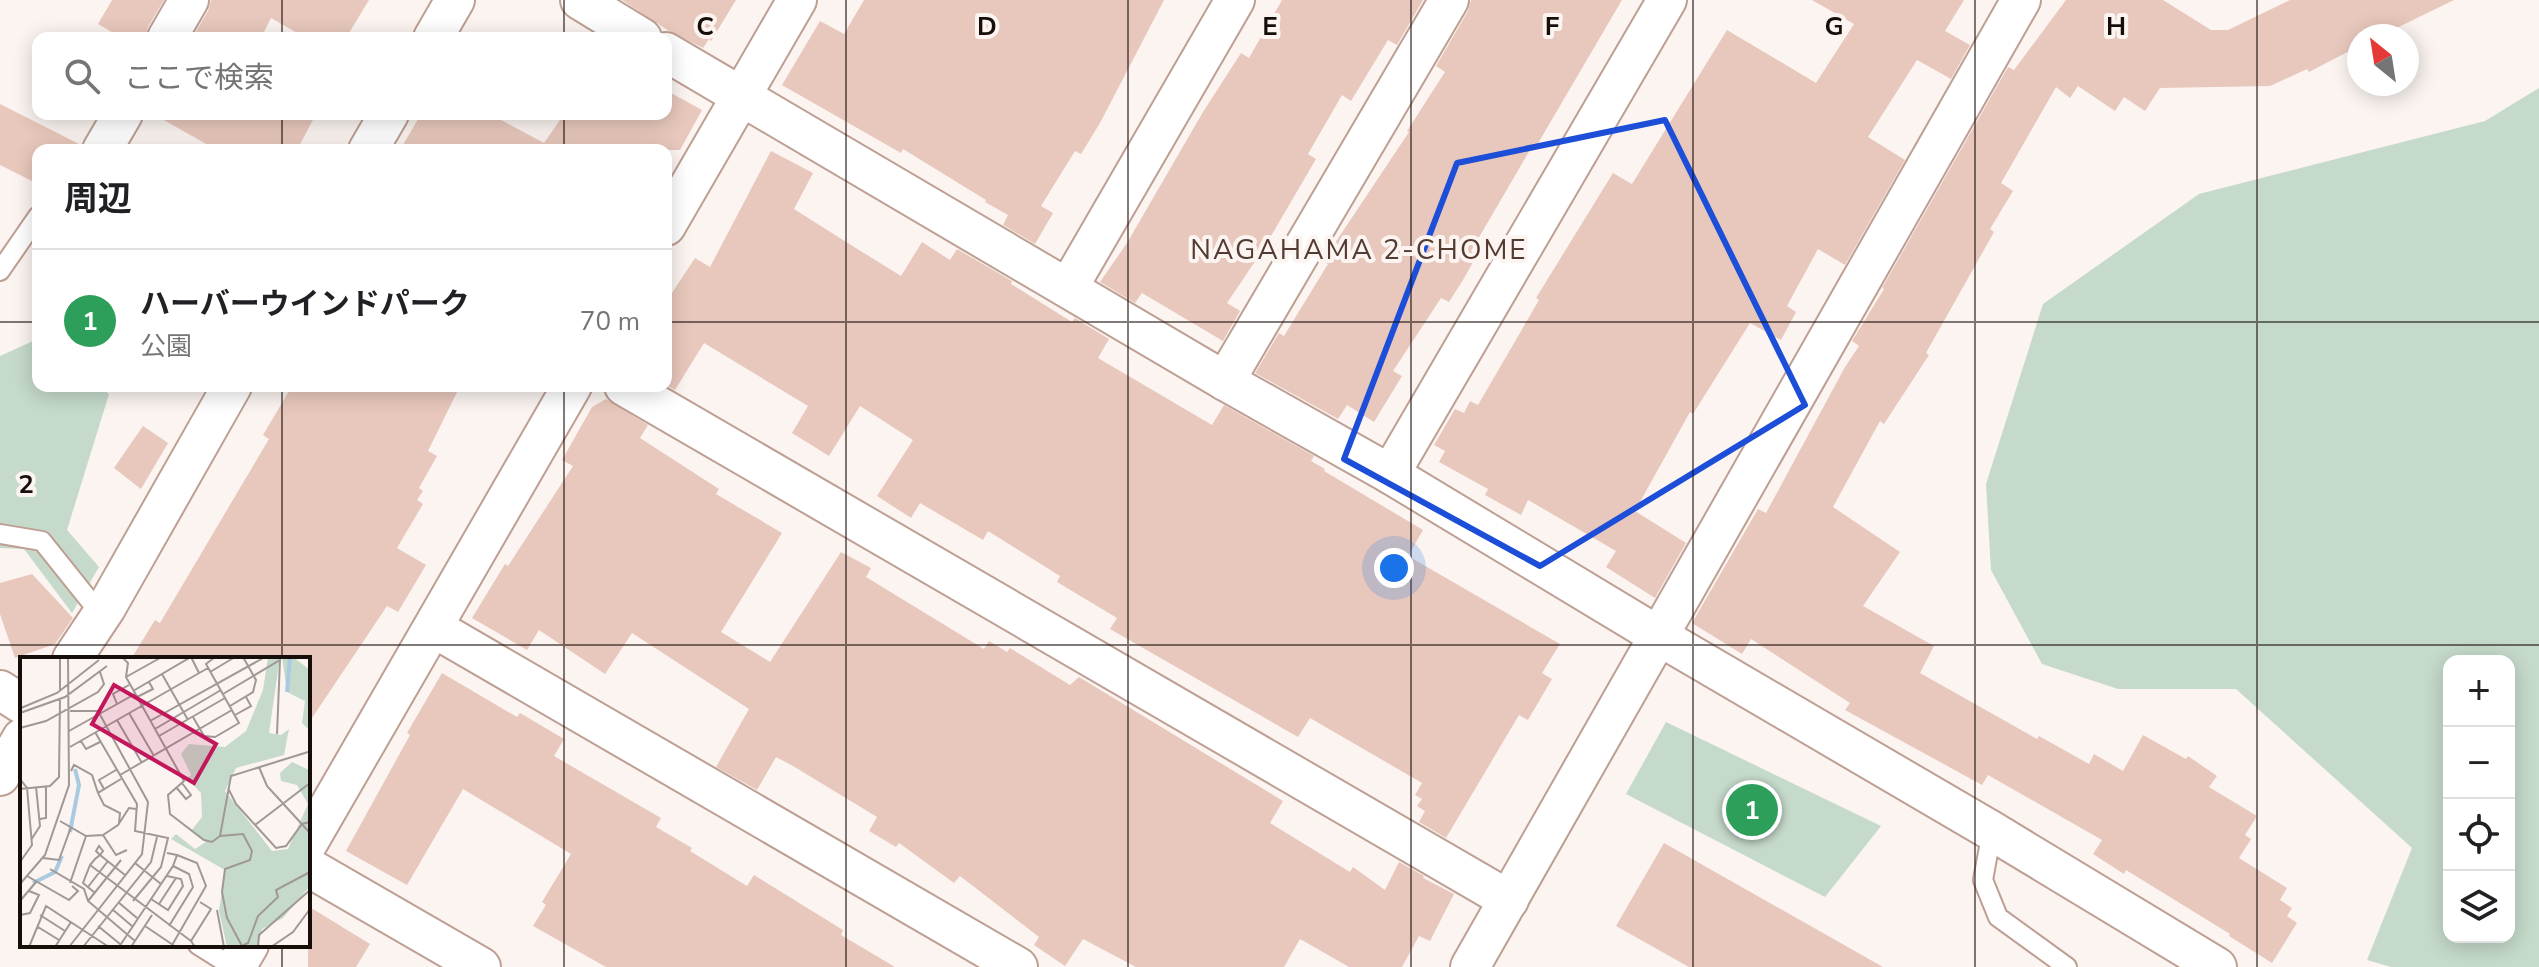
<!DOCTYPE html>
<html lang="ja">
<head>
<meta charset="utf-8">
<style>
	:root { --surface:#fff; --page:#f6f6f6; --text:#202124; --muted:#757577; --line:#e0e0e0; --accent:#1a73e8 }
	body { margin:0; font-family:"Nunito Sans","Noto Sans JP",sans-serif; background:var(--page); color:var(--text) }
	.controls { position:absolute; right:24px; bottom:24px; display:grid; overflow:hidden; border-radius:16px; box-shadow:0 4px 20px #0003 }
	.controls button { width:72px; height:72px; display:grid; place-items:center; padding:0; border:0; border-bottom:2px solid var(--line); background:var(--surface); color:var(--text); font:40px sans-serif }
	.compass { position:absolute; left:2347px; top:24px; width:72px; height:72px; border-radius:50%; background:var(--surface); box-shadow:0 4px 20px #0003; rotate:330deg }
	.you { position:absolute; left:1394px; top:568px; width:28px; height:28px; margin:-20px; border:6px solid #fff; border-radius:50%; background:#1a73e8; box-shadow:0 0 0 12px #1a73e833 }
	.badge { display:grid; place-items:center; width:52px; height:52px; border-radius:50%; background:var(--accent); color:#fff; font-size:26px; font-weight:700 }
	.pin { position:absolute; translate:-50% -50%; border:4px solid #fff; box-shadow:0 2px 8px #0006 }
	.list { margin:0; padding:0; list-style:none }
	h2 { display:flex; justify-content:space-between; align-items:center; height:104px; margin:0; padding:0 32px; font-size:34px }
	h2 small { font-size:26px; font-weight:400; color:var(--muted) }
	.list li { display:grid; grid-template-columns:52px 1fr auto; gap:24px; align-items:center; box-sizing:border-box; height:144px; padding:0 32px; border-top:2px solid var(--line) }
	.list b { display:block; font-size:30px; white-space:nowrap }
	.list p { margin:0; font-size:26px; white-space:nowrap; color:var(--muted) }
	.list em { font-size:26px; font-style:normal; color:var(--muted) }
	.icon { flex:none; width:44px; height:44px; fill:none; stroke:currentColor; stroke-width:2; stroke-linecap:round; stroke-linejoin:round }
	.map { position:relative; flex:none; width:2539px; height:967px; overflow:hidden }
	.search { position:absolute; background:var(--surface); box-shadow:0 4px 20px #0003; left:32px; top:32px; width:640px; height:88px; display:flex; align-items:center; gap:20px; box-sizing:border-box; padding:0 28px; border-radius:16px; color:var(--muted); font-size:30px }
	.panel { position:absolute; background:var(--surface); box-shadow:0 4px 20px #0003; left:32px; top:144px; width:640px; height:248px; border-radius:16px }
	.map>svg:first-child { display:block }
</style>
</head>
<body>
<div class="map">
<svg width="2539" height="967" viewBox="0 0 2539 967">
	<rect width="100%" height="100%" fill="#fbf4f1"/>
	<g fill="#c5dacb" fill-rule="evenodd">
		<path d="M2539 88V967H2391L2367 960 2412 848 2236 689H2118L2042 664 1991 570 1986 484 2043 304 2199 194 2485 121ZM2449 661H2509V937H2449Z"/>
		<polygon points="33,341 38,345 38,386 98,386 109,394 67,530 99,567 72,613 24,549 0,548 0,356"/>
		<polygon points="1666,722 1881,826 1825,897 1626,794"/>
	</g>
	<g fill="#e8c8bc">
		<polygon points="112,0 164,0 148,27 145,38 122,38 98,24"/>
		<polygon points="211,0 369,0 346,38 306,38 271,18 261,38 192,38 208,11"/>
		<polygon points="622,0 736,0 711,41 709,39 703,48 669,31"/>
		<polygon points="864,0 1164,0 1100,123 1081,154 1075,151 1041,206 1053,213 1035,244 1003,225 1008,215 985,202 986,200 903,149 901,153 782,85 820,21 844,34"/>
		<polygon points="1282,0 1423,0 1397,45 1388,40 1351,101 1342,95 1308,154 1316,159 1264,248 1227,303 1240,311 1223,341 1142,293 1135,303 1100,282 1127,243 1203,112 1241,53 1249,58"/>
		<polygon points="1471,0 1622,0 1537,145 1534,143 1471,251 1477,255 1463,280 1449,302 1441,298 1393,371 1402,376 1374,422 1347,405 1338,419 1255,373 1279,333 1284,336 1328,264 1323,261 1409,132 1407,131 1445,72 1436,66 1468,11"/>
		<polygon points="1812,0 1964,0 1945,31 1970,45 1951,79 1917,60 1868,137 1905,160 1845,265 1818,249 1787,306 1796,312 1781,340 1750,323 1693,414 1690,412 1635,511 1686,543 1655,598 1606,567 1616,551 1528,500 1521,515 1485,495 1488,489 1439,462 1445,451 1434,445 1455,409 1464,413 1470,401 1478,405 1539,300 1536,298 1613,173 1632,184 1727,30 1816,83 1854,24"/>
		<polygon points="2066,0 2163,0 2211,30 2228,30 2290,0 2454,0 2380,36 2359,36 2359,46 2309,72 2307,69 2270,86 2160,88 2145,111 2124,97 2115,111 2078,86 2070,98 2056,87 2001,183 2013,191 1990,229 1994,232 1926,353 1929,355 1884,424 1880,421 1833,507 1900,552 1863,606 1934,646 1920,673 2037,739 2039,736 2089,764 2094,754 2123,771 2143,735 2186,759 2188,756 2217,776 2209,787 2257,816 2245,835 2251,839 2239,858 2287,888 2280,900 2292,908 2287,916 2297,923 2272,963 2229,936 2230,934 2126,870 2124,874 2093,854 2102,840 1988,775 1982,785 1845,710 1850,703 1751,639 1742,654 1692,623 1758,509 1766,513 1845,367 1859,346 1852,341 1884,289 1882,288 2008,67 2014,70"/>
		<polygon points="671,93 702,110 680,150 400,150 421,114 490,114 544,143 564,114 666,114 666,102"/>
		<polygon points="0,104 81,145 80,150 38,150 38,184 0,165"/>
		<polygon points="153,114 316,114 297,150 217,150"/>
		<polygon points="771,151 813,173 794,209 843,240 901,276 922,242 950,260 957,249 1012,281 1011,284 1072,322 1075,318 1109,339 1098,358 1212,425 1224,405 1314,456 1311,461 1325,469 1324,471 1423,530 1408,556 1560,644 1542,673 1552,679 1528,720 1519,715 1446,838 1419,822 1425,811 1417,806 1422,799 1415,795 1422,783 1310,718 1298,737 1110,629 1117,618 1057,582 1060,576 988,531 983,540 920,503 911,518 877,496 913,440 860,406 829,456 792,433 808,406 704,343 675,390 666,385 666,302 695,258 710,267"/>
		<polygon points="292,386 460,386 428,451 437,456 419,488 423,491 417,500 423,504 397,548 426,565 398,612 387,606 308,724 308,659 131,659 155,620 160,623 269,439 263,435"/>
		<polygon points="606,399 648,425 640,438 719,489 716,494 782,533 721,632 770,662 841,552 871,568 866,577 984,649 989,641 1007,652 1010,648 1070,685 1079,677 1283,801 1270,823 1350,872 1353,867 1385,890 1399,862 1424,876 1423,878 1454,894 1430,941 1419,936 1402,967 1349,967 1300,939 1284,967 1136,967 1083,939 1065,966 1034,945 1039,937 960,876 954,883 899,843 896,847 869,831 877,817 793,766 776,757 757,790 716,767 749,709 632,633 605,674 539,630 527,650 472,618 505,564 508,566 573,466 562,460 592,407"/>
		<polygon points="143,426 168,443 141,489 114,468"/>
		<polygon points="32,574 73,618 55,644 15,658 0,614 0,583"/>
		<polygon points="442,673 517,717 520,713 564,739 554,756 661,818 656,827 692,848 690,851 747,886 754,875 843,930 841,935 895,967 606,967 533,926 546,905 542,902 571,854 463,789 407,885 346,851 410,735 407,733"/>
		<polygon points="1664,843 1883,967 1689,967 1616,926"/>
		<polygon points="308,906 370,944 356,967 308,967"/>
	</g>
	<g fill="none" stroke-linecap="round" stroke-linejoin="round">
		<defs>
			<g id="lane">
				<polyline points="0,271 38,216"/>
				<polyline points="0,534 42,541 90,601 106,608"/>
				<polyline points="1992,831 1983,880 1998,917 2067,967"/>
				<polyline points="198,945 233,967"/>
			</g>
			<g id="street">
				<polyline points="580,0 642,38"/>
				<polyline points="167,38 189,0"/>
				<polyline points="433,38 455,0"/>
				<polyline points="666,52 1225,381 1390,474 1657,635 1992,831 2217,967"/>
				<polyline points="102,150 123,114"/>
				<polyline points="368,150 389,114"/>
				<polyline points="666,226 797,0"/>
				<polyline points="1068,288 1235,0"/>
				<polyline points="1225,381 1449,0"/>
				<polyline points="624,386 1509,900"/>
				<polyline points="1390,474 1667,0"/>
				<polyline points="434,628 1018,967"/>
				<polyline points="72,659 106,608 232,386"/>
				<polyline points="0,690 22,704"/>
				<polyline points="0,776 22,738"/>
				<polyline points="308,843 572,386"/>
				<polyline points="308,867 481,967"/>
				<polyline points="236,967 249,945"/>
				<polyline points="1470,967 2021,0"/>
			</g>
		</defs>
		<use href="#lane" stroke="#bd9f93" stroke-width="22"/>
		<use href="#street" stroke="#bd9f93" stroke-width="42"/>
		<use href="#lane" stroke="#fff" stroke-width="18"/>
		<use href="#street" stroke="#fff" stroke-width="38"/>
	</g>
	<path fill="none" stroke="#1d4ed8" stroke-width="6" stroke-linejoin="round" d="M1665 120 1805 405 1540 566 1344 459 1457 163Z"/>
	<path fill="none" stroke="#170d09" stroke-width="2" stroke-opacity="0.55" d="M282 0V38M564 0V38M846 0V967M1128 0V967M1411 0V967M1693 0V967M1975 0V967M2257 0V967M282 114V150M564 114V150M0 322H38M666 322H2539M282 386V659M564 386V967M0 645H2539M282 945V967"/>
	<g text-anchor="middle" stroke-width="8" stroke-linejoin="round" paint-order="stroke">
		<g font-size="28" letter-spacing="2" fill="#543b31" stroke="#fbf4f1">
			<text x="1359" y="259">NAGAHAMA 2-CHOME</text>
		</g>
	</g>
	<g transform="translate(20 657)">
		<rect width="290" height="290" fill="#fbf4f1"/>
		<path d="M248 0H260L249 76 261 78 269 72 264 98 216 111 205 134 252 194 268 192 288 147 277 128 261 124 260 116 272 105 289 113 290 229 263 261 242 272 238 290H207L199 254 205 213 151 182 156 177 175 192 186 185 171 174 182 160 181 136 167 121 171 118 161 97 169 87 205 90 226 74 243 33ZM262 0H273L290 13V74L282 66 285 44 267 35Z" fill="#c5dacb"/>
		<path fill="none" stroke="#aacae2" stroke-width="4" d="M267 35 270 0M50 175 59 128 55 112M13 226 35 215 42 199"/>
		<path fill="none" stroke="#a09894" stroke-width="2" d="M102 0 108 6 106 20 164 124 148 138 150 157 184 183 192 185 200 179 211 119 288 95M190 15 215 0M142 17 168 63M106 20 140 1M40 33V0M113 34 171 0 179 16M203 37 260 3 257 77M117 40 133 32 129 25M97 47 93 37 109 28M210 49 233 35 236 23 223 0M1 51 37 36 79 3M0 56 45 40 87 9M109 56 134 99M215 58 231 49 226 40M173 60 184 79 195 80 219 66 186 7 195 0M97 63 122 106M130 64 245 0M0 71 26 64 78 35 84 27 80 15M135 72 201 33M49 74 115 37M75 75 117 147 115 174 148 181 141 210 113 244M139 79 205 41M61 84 66 92 80 85M50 90 188 11M239 110 247 129 290 176M51 114 54 108 72 118 78 136M100 118 212 53M0 122 7 131 12 188 0 205M156 130 166 142 171 138 162 126M208 131 216 147 256 191 266 189 282 167 290 165M0 132 30 129 39 120 40 42M84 132 79 123 96 113M20 162 26 161V130M40 164 66 179 83 178 98 168 109 151 116 152M99 166 100 156 84 148 78 136 101 122M235 168 290 126M83 178 96 198 107 193M200 179 223 177 232 194 230 203 205 212 202 235 207 261 222 289 228 286 238 259 258 240 256 233 290 215M11 183 20 169 16 130M23 201 39 203 51 170M115 206 141 227M70 208 171 284M30 212 64 232 68 244 115 284M7 219 49 243 58 234 52 229M50 226 66 179M0 227 25 198 49 128 48 0M68 230 88 204M75 236 63 226 70 208 75 202 80 198 83 194 79 189 76 194 80 198 105 218M131 242 148 253 163 229 161 222 147 219M0 244 16 225M68 244 101 203M98 245 117 261M139 247 156 221M92 252 112 269M197 253 204 290M0 258 10 256 19 238 9 234M20 258 45 274M78 269 100 287M125 269 156 290M149 269 173 230 169 217 153 209M18 270 39 283M9 290 26 249 89 290M35 290 51 265M49 290 122 197 128 145 78 54H50M63 290 131 205 137 180M99 290 153 209 157 198 147 196M111 290 132 258M151 290 186 229 177 206 157 198M175 290 171 284 191 252 180 245M238 290 239 278 290 233M251 290 273 275 290 252"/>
		<path fill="#c2185b" fill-opacity="0.15" stroke="#c2185b" stroke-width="4" d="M94 28 196 87 174 126 72 67Z"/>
		<rect width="290" height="290" fill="none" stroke="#170d09" stroke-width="4"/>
	</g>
	<g font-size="26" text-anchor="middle" font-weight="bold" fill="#170d09" stroke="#fbf4f1" stroke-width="8" stroke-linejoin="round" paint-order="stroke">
		<text x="705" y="35">C</text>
		<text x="987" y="35">D</text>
		<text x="1270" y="35">E</text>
		<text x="1552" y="35">F</text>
		<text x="1834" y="35">G</text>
		<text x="2116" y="35">H</text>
		<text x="26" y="493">2</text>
	</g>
</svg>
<div class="controls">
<button>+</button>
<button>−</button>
<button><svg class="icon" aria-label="locate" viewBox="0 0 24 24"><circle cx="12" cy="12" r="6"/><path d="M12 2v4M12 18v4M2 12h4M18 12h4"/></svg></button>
<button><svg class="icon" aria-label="layers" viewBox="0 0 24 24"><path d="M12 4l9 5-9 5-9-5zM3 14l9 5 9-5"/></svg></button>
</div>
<svg class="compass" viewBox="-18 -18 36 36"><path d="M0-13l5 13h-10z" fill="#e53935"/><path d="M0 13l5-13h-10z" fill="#757577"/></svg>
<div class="you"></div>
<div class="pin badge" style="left:1752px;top:810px;background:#2e9e5b">1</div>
<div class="search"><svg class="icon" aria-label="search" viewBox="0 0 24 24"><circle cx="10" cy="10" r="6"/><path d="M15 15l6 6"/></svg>ここで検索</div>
<section class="panel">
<h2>周辺<small></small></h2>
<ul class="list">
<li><span class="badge" style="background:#2e9e5b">1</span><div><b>ハーバーウインドパーク</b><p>公園</p></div><em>70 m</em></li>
</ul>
</section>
</div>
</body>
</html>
